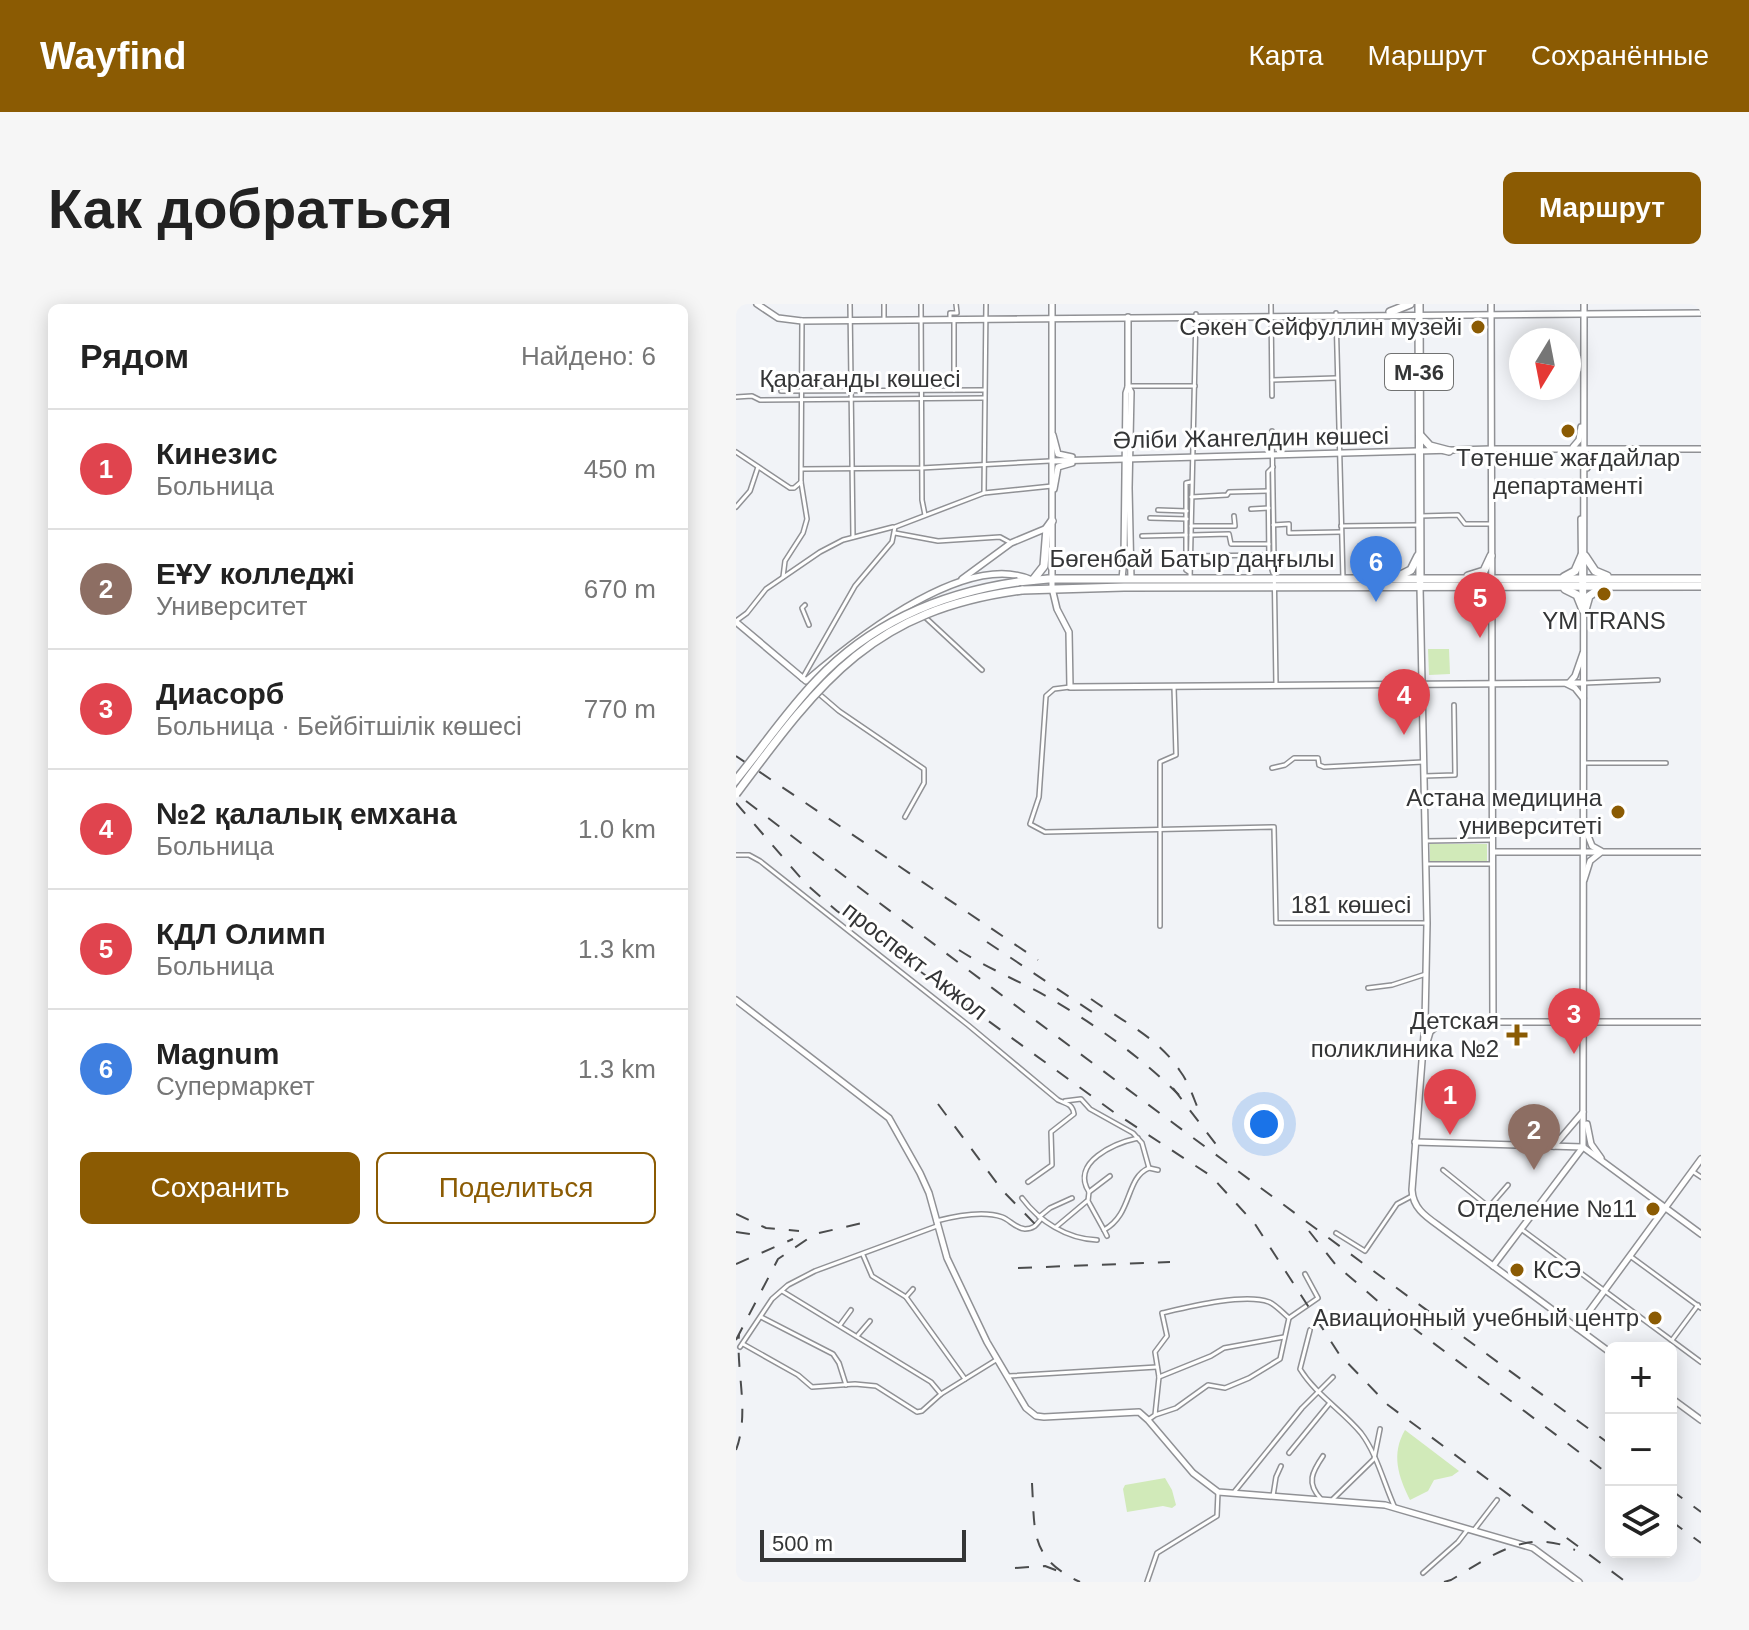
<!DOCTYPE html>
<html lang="ru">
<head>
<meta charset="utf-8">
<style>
	:root { --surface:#fff; --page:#f6f6f6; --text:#222; --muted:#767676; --line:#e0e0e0; --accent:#8b5b03 }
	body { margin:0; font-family:Arial,sans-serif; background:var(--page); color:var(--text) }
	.controls { position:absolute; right:24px; bottom:24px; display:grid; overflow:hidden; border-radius:12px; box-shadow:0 4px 20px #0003 }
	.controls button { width:72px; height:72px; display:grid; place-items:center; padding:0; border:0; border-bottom:2px solid var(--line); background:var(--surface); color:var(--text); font:40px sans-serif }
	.compass { position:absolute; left:773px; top:24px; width:72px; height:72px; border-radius:50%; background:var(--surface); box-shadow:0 4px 20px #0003; rotate:190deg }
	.scale { position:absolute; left:24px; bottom:20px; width:206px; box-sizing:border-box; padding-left:8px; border:4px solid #343536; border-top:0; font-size:22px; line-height:28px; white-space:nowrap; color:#343536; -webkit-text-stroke:6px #fff; paint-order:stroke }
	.you { position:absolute; left:528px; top:820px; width:28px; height:28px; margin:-20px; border:6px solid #fff; border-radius:50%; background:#1a73e8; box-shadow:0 0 0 12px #1a73e833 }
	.badge { display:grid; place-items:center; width:52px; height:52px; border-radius:50%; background:var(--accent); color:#fff; font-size:26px; font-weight:700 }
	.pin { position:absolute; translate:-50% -66px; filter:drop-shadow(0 2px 4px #0008) }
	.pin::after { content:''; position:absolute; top:42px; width:28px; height:24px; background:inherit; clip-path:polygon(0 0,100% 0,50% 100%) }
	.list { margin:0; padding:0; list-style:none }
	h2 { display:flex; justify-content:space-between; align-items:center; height:104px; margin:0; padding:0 32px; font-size:34px }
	h2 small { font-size:26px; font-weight:400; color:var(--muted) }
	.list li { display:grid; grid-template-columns:52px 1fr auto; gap:24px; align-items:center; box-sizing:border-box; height:120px; padding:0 32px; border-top:2px solid var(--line) }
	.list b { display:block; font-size:30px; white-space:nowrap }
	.list p { margin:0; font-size:26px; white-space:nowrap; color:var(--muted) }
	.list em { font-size:26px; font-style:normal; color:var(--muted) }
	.actions { display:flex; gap:16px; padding:24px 32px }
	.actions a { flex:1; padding:18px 0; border:2px solid var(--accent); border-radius:12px; text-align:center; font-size:28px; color:var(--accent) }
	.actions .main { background:var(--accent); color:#fff }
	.icon { flex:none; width:44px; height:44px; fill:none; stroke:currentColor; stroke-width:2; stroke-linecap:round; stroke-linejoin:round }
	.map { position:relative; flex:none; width:965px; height:1278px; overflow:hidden; border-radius:12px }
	header { display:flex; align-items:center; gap:48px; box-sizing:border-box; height:112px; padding:0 40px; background:var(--accent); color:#fff }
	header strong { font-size:38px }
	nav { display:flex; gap:44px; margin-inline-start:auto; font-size:28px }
	.intro { display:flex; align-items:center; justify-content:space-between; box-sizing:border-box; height:192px; padding:0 48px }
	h1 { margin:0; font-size:56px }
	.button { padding:20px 36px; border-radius:12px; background:var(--accent); color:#fff; font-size:28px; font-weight:700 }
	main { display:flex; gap:48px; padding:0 48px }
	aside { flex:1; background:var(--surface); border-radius:12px; box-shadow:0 4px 20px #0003 }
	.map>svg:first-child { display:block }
</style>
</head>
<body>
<header>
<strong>Wayfind</strong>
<nav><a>Карта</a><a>Маршрут</a><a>Сохранённые</a></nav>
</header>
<div class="intro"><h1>Как добраться</h1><a class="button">Маршрут</a></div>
<main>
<aside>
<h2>Рядом<small>Найдено: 6</small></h2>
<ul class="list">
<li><span class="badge" style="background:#e0444e">1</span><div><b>Кинезис</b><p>Больница</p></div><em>450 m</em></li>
<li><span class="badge" style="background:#8d6e63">2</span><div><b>ЕҰУ колледжі</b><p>Университет</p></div><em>670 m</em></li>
<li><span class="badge" style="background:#e0444e">3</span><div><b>Диасорб</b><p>Больница · Бейбітшілік көшесі</p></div><em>770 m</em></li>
<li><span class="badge" style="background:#e0444e">4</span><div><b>№2 қалалық емхана</b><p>Больница</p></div><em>1.0 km</em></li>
<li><span class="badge" style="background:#e0444e">5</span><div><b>КДЛ Олимп</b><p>Больница</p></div><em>1.3 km</em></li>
<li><span class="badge" style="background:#3f7fe0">6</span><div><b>Magnum</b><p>Супермаркет</p></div><em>1.3 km</em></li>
</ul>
<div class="actions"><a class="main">Сохранить</a><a>Поделиться</a></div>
</aside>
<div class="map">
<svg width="965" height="1278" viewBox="0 0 965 1278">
	<rect width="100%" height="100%" fill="#f1f3f7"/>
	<g fill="#d1eab9">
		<polygon points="692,345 713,345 714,370 693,371"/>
		<polygon points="694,540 751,540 751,559 694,558"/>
		<path d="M669 1126 723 1167 716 1172 698 1176 692 1187 674 1196C662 1172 655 1150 669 1126Z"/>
		<polygon points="429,1174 436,1186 440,1201 436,1204 427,1202 391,1208 387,1185 389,1181"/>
	</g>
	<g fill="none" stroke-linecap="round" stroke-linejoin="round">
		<defs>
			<g id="street">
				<polyline points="114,0 117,233"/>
				<polyline points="185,0 186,196 189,211"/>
				<polyline points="535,0 536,92"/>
				<polyline points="600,9 607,275"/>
				<polyline points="214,13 214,9 221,9 220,0"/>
				<polyline points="148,15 148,0"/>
				<polyline points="536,76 600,74"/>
				<polyline points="392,82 459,82"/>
				<polyline points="218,86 218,17"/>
				<polyline points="45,87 248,86"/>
				<polyline points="0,93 16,92 24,96 248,94"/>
				<polyline points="536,127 540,381"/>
				<polyline points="0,148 54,184 58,184 65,178"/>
				<polyline points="537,163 532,168 533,256 537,269"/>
				<polyline points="66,165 185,164 314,157"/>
				<polyline points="248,189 250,0"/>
				<polyline points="455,193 491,191 493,188 532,187"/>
				<polyline points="0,203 14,187 22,163"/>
				<polyline points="515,205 533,204"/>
				<polyline points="422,206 451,207"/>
				<polyline points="684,212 722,211 729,220 755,220"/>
				<polyline points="414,214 451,215"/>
				<polyline points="537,221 553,220 553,229 605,228"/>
				<polyline points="455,222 499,222 498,212"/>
				<polyline points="605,222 682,221"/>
				<polyline points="159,229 202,237 264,233 275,239"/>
				<polyline points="455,231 493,230 495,240 533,240"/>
				<polyline points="406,232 450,231"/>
				<polyline points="454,252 533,251"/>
				<polyline points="453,268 450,266 450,179 455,178"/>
				<polyline points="47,273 49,257 67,229 71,215 65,178 66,16"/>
				<polyline points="454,275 460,10"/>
				<polyline points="69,301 66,304 73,321"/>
				<polyline points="190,314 246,366"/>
				<polyline points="0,317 11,309 30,285 84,248 107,236 157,223"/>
				<polyline points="66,375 119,282 156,238 159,223 248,189 316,182"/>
				<polyline points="848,379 922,376"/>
				<polyline points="75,383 103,407 188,465 188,479 169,513"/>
				<polyline points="334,383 318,385 310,392 303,493 294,520 309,528 538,523 540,619 691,619"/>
				<polyline points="848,459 930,459"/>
				<polyline points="536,464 549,461 558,454 582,454 583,461 588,463 687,458"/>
				<polyline points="688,472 719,471 718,401"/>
				<polyline points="689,537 756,536"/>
				<path d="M0 551H13L24 557 232 721 322 796C330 800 336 799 338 810L315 828 316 861 292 878"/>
				<polyline points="690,560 756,560"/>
				<polyline points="424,622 424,458 440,451 438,383"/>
				<polyline points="632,684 656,681 690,670"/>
				<polyline points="329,797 345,795 354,805 397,829 406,839 413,864"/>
				<polyline points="707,866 753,903 772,881"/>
				<polyline points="956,867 965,873"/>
				<path d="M353 888C334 858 379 839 402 834"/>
				<path d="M286 894C303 917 331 935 361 936"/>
				<polyline points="303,913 314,904 336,894"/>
				<path d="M200 917C219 912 246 906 266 913 274 916 279 924 289 925 298 925 300 921 305 915"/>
				<polyline points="320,923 351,897"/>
				<polyline points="785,925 965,1058"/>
				<polyline points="368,926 352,897 353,888 374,872"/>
				<polyline points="600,929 629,947 661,900 676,892"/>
				<path d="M371 932 368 926C397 910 389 874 413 864L422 866"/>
				<polyline points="127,951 136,972 170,993 229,1075"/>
				<polyline points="894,952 965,1004"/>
				<polyline points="46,987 195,1078 205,1090"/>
				<polyline points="170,993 177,985"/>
				<polyline points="25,1013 97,1050 103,1059 110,1081"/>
				<polyline points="553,1014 582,994 569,970"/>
				<polyline points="104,1021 115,1006"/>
				<path d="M574 1026 564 1065C580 1091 606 1106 625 1129 641 1150 648 1180 659 1204"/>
				<polyline points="122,1031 134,1017"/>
				<polyline points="936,1036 962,1001"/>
				<polyline points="7,1040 62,1071 76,1083 119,1080 140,1082 181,1108 186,1107 205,1090 260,1056"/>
				<polyline points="4,1043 36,995 52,981 79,967 201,922"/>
				<polyline points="273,1072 421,1063"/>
				<polyline points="423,1073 475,1052 488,1044 548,1033"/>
				<path d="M412 1116 419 1111 440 1104 472 1081 489 1084 513 1074 544 1055 553 1014C547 1009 540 1001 533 998 508 989 452 1003 426 1009L431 1032 419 1048 423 1073 419 1111"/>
				<polyline points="553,1149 593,1100"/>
				<polyline points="499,1187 566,1104 597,1073"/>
				<polyline points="537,1192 540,1173 545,1162"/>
				<path d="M585 1195C570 1179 576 1168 587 1152"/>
				<polyline points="597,1195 638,1155 644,1125"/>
				<polyline points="738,1226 761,1196"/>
				<polyline points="687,1269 722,1238 732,1225"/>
				<polyline points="411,1278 421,1249 481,1212 482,1188"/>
			</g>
			<g id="secondary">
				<polyline points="21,0 42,14 66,17 965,9"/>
				<polyline points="316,0 316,284 321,305 333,328 334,383 848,379"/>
				<polyline points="755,0 757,718"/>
				<polyline points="392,13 392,82 395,88 393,184 395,275"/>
				<polyline points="317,131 322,150 336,153"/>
				<polyline points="837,143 843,136 845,123"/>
				<polyline points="316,157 755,145 965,145"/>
				<polyline points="851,164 855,151 861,146"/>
				<polyline points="318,185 322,163 336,159"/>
				<polyline points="845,215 846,297"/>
				<polyline points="226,275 275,239 311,224"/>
				<polyline points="386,275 388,254 390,89 392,83"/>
				<path d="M684 283 691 619 689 718 676 886C677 904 689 912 703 922L875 1049"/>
				<path d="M0 318 70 377C118 336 230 246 296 276"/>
				<polyline points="833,379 839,372 847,349"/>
				<polyline points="831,380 839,384 847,394"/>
				<polyline points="849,524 856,542 865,547"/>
				<polyline points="757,548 965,548"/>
				<polyline points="848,576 854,557 864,549"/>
				<polyline points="0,696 153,814 184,869 193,889 211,954 251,1038 290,1104 300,1112 308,1113 403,1108 412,1116 457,1169 482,1188 649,1201 797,1244 843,1278"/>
				<polyline points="689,718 965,718"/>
				<polyline points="689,745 694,728 703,720"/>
				<polyline points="851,820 855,840 865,854"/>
				<polyline points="679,838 847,843 965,930"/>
				<polyline points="818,842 847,808"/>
				<polyline points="847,843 848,0"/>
				<polyline points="757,962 847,843"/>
				<polyline points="841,1024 965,855"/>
				<polyline points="935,1094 965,1116"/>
			</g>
			<g id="primary">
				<polyline points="683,0 684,277"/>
				<polyline points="654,8 674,0"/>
				<polyline points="684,131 694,142 713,147"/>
				<polyline points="849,252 859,267 871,272"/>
				<polyline points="732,272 748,267 755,252"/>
				<polyline points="661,273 675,266 682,252"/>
				<polyline points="828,273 839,267 846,251"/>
				<polyline points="297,276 308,262 311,224 316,217"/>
				<polyline points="282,278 312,275 965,275"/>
				<polyline points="829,285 841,291 847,306"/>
				<polyline points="286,286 388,283 965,282"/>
				<polyline points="849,306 853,292 865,284"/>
			</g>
		</defs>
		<use href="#street" stroke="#909195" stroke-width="6"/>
		<use href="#secondary" stroke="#909195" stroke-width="8"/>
		<use href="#primary" stroke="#909195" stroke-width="10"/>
		<use href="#street" stroke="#fff" stroke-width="3"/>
		<use href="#secondary" stroke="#fff" stroke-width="5"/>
		<use href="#primary" stroke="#fff" stroke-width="7"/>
		<g stroke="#4b4c4d" stroke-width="2" stroke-dasharray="14 14" stroke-linecap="butt">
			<polyline points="0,452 302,656"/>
			<path d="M10 497C295 716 585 929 875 1141"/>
			<polyline points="0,499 70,580 101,607 379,809 475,872 519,920 603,1050 652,1101 890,1278"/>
			<polyline points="251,638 362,712"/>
			<path d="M223 646C251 664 281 676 310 692 357 719 404 752 443 791"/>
			<path d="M355 695C386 717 423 734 444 767 453 779 457 793 463 807"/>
			<polyline points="437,784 485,847"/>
			<polyline points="202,800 266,886 299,920"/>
			<polyline points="0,910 30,924 63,927"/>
			<polyline points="573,927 599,960 644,999 875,1172"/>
			<polyline points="0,928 20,931"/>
			<polyline points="0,960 57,935"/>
			<polyline points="282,964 434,958"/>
			<polyline points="0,1036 42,955 79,930 126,919"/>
			<path d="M0 1146C14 1109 0 1069 3 1030"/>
			<path d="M296 1179C299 1230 294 1254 344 1278"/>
			<polyline points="935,1186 965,1208"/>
			<polyline points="935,1217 965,1239"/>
			<polyline points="279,1264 309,1262 322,1267"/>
			<path d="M708 1278 715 1276C756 1252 791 1223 839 1246"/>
		</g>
		<defs>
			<g id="primary-bridge">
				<path d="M0 476C27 443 51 407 81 376 135 319 206 289 282 278"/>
				<path d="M0 490C85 376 136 306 286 286"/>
			</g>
		</defs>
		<use href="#primary-bridge" stroke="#909195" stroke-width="10" stroke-linecap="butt"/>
		<use href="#primary-bridge" stroke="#fff" stroke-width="7"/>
	</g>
	<g fill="#8b5b03" stroke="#fff" stroke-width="3">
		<circle cx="742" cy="23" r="8"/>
		<circle cx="832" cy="127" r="8"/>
		<circle cx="868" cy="290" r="8"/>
		<circle cx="882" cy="508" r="8"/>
		<path d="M777 719h8v8h8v8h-8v8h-8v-8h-8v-8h8z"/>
		<circle cx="917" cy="905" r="8"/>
		<circle cx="781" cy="966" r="8"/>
		<circle cx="919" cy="1014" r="8"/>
	</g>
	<g text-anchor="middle" stroke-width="6" stroke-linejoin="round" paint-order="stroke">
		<rect fill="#fff" stroke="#717272" stroke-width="2" x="649" y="50" width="68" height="36" rx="6"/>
		<g font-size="22" font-weight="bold" fill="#343536">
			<text x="683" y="76">M-36</text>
		</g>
		<g font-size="24" fill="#343536" stroke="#fff" text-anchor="end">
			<text x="726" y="31">Сәкен Сейфуллин музейі</text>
			<text x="832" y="162" text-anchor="middle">Төтенше жағдайлар<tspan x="832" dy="28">департаменті</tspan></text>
			<text x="868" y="325" text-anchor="middle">YM TRANS</text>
			<text x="866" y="502">Астана медицина<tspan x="866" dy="28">университеті</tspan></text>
			<text x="763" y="725">Детская<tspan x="763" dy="28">поликлиника №2</tspan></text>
			<text x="901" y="913">Отделение №11</text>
			<text x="797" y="974" text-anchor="start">КСЭ</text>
			<text x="903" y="1022">Авиационный учебный центр</text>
		</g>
		<g font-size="24" fill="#343536" stroke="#fff">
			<text x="124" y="83">Қарағанды көшесі</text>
			<text transform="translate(515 134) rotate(-1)" y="8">Әліби Жангелдин көшесі</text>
			<text x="456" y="263">Бөгенбай Батыр даңғылы</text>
			<text x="615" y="609">181 көшесі</text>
			<text transform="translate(179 657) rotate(38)" y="8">проспект Акжол</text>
		</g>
	</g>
</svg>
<div class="controls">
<button>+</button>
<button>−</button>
<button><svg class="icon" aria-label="layers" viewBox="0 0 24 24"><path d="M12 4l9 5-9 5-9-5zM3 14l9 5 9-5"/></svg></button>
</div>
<svg class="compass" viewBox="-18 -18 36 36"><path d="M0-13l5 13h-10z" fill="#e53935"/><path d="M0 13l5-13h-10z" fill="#767676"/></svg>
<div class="scale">500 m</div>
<div class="you"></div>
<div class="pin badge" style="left:714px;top:831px;background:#e0444e">1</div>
<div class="pin badge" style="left:798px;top:866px;background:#8d6e63">2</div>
<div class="pin badge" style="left:838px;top:750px;background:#e0444e">3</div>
<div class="pin badge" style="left:668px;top:431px;background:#e0444e">4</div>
<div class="pin badge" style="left:744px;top:334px;background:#e0444e">5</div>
<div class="pin badge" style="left:640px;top:298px;background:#3f7fe0">6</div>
</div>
</main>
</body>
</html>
